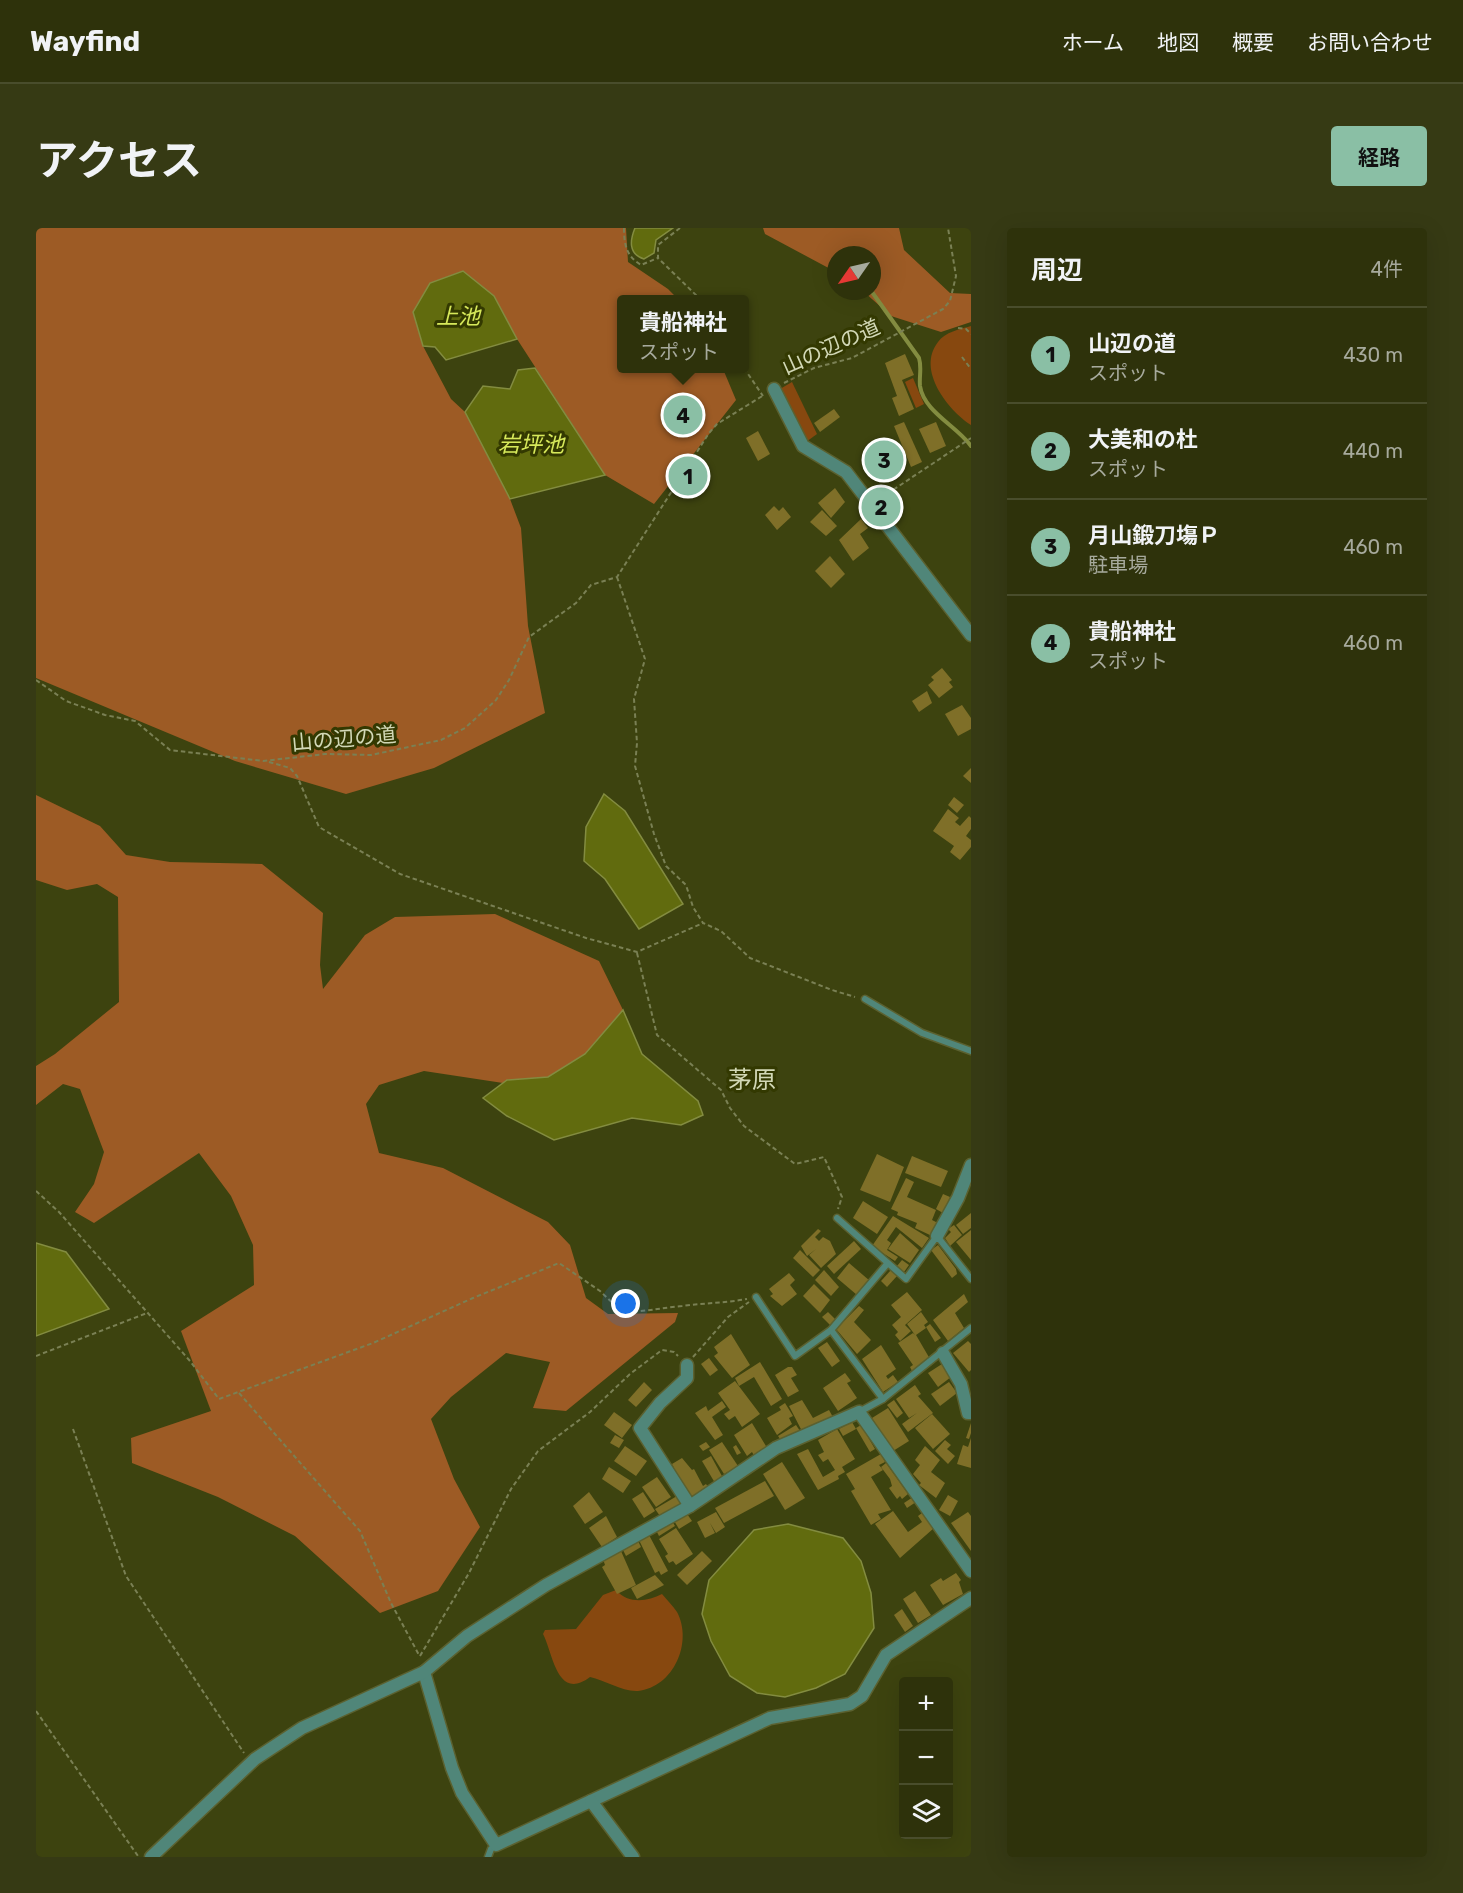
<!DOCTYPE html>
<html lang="ja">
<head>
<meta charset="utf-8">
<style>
	:root { --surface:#2e320b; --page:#363a14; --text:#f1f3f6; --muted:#a7aa9d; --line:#494d2c; --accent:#8abfa5 }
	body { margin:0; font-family:Rubik,"Noto Sans JP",sans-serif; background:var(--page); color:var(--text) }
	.controls { position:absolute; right:18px; bottom:18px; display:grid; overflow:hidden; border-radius:6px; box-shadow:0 6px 24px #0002 }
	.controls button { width:54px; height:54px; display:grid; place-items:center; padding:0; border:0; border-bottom:2px solid var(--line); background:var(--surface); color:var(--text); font:30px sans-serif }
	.compass { position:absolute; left:791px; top:18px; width:54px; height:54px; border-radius:50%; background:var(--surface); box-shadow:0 6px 24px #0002; rotate:236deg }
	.you { position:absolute; left:590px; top:1076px; width:21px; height:21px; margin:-15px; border:4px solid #fff; border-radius:50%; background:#1a73e8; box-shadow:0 0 0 9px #1a73e833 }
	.badge { display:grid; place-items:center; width:39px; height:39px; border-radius:50%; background:var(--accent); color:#111; font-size:20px; font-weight:700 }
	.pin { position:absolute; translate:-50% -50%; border:3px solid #fff; box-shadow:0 2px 6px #0006 }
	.popup { position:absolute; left:581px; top:67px; width:132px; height:78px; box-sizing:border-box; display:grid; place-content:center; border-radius:6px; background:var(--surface); filter:drop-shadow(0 2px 4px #0005); font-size:20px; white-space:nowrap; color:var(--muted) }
	.popup b { font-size:22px; color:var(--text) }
	.popup::after { content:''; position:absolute; left:50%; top:100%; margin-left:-12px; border:12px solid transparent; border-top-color:var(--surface) }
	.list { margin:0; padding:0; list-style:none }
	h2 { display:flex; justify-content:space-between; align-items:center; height:78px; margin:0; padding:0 24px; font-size:26px }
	h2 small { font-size:20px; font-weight:400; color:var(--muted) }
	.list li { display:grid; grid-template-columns:39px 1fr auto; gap:18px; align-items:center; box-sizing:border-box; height:96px; padding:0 24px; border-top:2px solid var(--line) }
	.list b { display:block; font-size:22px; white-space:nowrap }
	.list p { margin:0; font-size:20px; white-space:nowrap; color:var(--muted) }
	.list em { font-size:20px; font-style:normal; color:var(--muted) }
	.icon { flex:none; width:33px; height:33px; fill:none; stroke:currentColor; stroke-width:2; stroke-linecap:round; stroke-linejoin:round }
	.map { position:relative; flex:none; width:935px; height:1629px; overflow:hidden; border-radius:6px }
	header { display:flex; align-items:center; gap:36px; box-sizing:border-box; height:84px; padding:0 30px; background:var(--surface); border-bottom:2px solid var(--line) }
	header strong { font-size:28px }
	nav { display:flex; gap:33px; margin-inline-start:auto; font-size:21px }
	.intro { display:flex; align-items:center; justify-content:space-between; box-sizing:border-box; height:144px; padding:0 36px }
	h1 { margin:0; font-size:42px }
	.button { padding:15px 27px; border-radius:6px; background:var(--accent); color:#111; font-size:21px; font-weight:700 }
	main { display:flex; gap:36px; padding:0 36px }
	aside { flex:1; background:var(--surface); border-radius:6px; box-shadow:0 6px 24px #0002 }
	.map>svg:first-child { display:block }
</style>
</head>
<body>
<header>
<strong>Wayfind</strong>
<nav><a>ホーム</a><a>地図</a><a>概要</a><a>お問い合わせ</a></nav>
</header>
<div class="intro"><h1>アクセス</h1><a class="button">経路</a></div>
<main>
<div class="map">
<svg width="935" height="1629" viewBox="0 0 935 1629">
	<rect width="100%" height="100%" fill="#3d430f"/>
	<g fill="#87480f">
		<path d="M935 98V197C912 182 880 142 902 114 909 104 924 101 935 98Z"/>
		<polygon points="877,150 888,176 880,180 869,154"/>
		<polygon points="756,154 781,206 770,214 744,161"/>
		<path d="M580 1362C592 1376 611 1374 626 1366 631 1372 637 1378 641 1384 657 1414 638 1459 602 1463 586 1464 569 1452 554 1449 521 1474 517 1425 507 1406L509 1402 540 1401 567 1367Z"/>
	</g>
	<g fill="#9d5b25">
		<polygon points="0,0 590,0 592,34 632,61 642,71 586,72 586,140 687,141 700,172 618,276 569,247 481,111 458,68 387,118 415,171 429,184 474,271 485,300 492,398 509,485 398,540 310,566 199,533 0,450"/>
		<polygon points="727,0 863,0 868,22 914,65 935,66 935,94 905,104 855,88 827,63 836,63 836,27 800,27 800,44 729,6"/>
		<polygon points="0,567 64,598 90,627 134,634 226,636 287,685 284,737 287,761 329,707 359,689 459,686 563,733 587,782 549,826 512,849 467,855 388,843 343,857 330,876 343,925 407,940 512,994 534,1017 550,1070 572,1086 642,1085 639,1094 530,1183 497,1180 514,1134 470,1125 415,1169 395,1191 418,1251 444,1299 402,1363 344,1385 259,1308 182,1269 96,1235 95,1210 175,1183 145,1103 218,1057 217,1017 195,968 163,925 58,995 39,984 58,956 68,924 44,861 27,856 0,877 0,838 19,826 83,774 82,669 61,656 31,662 0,652"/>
	</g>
	<g fill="#616b0e" stroke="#838c40" stroke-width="1.5">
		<path d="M599 0H637L620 12 618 25 608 31C592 26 594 12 599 0Z"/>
		<polygon points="427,43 458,68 481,111 410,132 399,119 387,118 377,84 394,55"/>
		<polygon points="499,140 569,247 474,271 429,184 447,158 474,161 482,142"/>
		<polygon points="568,566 589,583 647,676 603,701 569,651 548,633 550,599"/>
		<polygon points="587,782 606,826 662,873 667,887 645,897 596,890 518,912 471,888 447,870 471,852 512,849 549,826"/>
		<polygon points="0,1015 30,1024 73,1081 0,1108"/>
		<polygon points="752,1296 807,1310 825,1333 835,1365 838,1400 809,1446 780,1460 749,1469 721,1465 694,1448 675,1413 666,1386 673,1352 718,1302"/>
	</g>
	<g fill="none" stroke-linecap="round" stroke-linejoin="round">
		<path stroke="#838c40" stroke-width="4" d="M836 64 883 130C886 140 883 148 884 158 888 184 921 198 935 218"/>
	</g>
	<g fill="#7f6f28">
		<polygon points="869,126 878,147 866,152 878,181 863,188 856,170 861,168 849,135"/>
		<polygon points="798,181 804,189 784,204 778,195"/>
		<polygon points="868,194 886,234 875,239 858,198"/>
		<polygon points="900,194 910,218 894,225 883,201"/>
		<polygon points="722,203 734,226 722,233 710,210"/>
		<polygon points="799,260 809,274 795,290 782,275"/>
		<polygon points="738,278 743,283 747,279 755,289 741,302 729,287"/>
		<polygon points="786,282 801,298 790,308 774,294"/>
		<polygon points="825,291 832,300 824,306 833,320 817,333 803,312"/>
		<polygon points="794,328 809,346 795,360 779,343"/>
		<polygon points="906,440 916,452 913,454 917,459 903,470 892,457 898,452 895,449"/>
		<polygon points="891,463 896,475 883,484 876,473"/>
		<polygon points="926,477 935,490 935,501 922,508 909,486"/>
		<polygon points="935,540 935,555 927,548"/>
		<polygon points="918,569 928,577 921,585 912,577"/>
		<polygon points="912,581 923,590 919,594 924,598 933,588 935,590 935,601 930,608 935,612 935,619 924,632 914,624 918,618 897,603"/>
		<polygon points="841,926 868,939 854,974 824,962"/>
		<polygon points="876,928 912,943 905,959 869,945"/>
		<polygon points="870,950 878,954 871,969 900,982 896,992 902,995 896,1008 879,1000 881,995 861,987 862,984 855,981"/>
		<polygon points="907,966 914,969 907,985 900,981"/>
		<polygon points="827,973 852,989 841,1006 817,990"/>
		<polygon points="935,985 935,1000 927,1006 920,997"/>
		<polygon points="857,988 893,1010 886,1020 860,999 851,1012 855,1015 851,1022 862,1029 859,1033 836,1018"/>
		<polygon points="918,997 926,1007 914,1018 909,1010 915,1004 912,1001"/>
		<polygon points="782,1001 785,1003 779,1009 783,1013 787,1009 794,1013 800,1026 785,1040 773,1027 780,1021 771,1028 765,1018"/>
		<polygon points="935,1002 935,1032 920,1014"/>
		<polygon points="864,1005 883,1022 874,1035 852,1021"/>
		<polygon points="818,1013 825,1021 798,1046 791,1038"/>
		<polygon points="902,1017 920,1041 921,1046 916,1050 895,1022"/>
		<polygon points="764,1022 784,1042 777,1049 757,1030"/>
		<polygon points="866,1032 873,1037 868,1044 861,1038"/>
		<polygon points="813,1035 834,1053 821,1067 801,1050"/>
		<polygon points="788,1042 803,1059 795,1068 779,1052"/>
		<polygon points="855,1042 861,1048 851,1059 845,1053"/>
		<polygon points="753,1045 759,1052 754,1057 761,1066 746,1078 734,1068 737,1066 733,1061"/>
		<polygon points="778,1056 794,1072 784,1085 767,1068"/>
		<polygon points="871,1064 886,1082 869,1097 875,1103 864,1113 859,1107 862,1104 856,1097 865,1089 855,1077"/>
		<polygon points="928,1066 932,1074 919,1085 928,1100 912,1113 897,1092"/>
		<polygon points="823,1078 828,1082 818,1094 835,1112 821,1126 800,1101"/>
		<polygon points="792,1084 800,1092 794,1097 786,1089"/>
		<polygon points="885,1084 892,1094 888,1097 890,1100 880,1107 894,1131 876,1143 874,1139 877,1137 862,1115 877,1105 879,1107 871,1096"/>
		<polygon points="894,1096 905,1110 899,1114 890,1099"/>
		<polygon points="695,1106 714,1137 696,1150 678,1128 682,1125 678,1119"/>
		<polygon points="932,1113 935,1116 935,1142 933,1144 917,1125"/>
		<polygon points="791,1114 804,1133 796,1139 782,1120"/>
		<polygon points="845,1117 860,1141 850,1148 852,1151 857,1147 862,1154 847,1164 826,1131"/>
		<polygon points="673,1130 682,1142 674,1148 665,1136"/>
		<polygon points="724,1134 746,1171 735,1178 718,1149 703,1158 699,1150"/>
		<polygon points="906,1136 915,1149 902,1159 892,1145"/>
		<polygon points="752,1139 756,1139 761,1147 755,1150 763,1163 752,1169 739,1147"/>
		<polygon points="809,1145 815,1153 811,1155 821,1170 802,1183 787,1160"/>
		<polygon points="699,1153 724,1186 706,1199 699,1188 693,1192 688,1186 694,1182 682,1165"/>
		<polygon points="608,1154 616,1162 600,1179 592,1172"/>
		<polygon points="913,1154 921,1165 904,1178 895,1166"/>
		<polygon points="879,1157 885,1166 882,1168 897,1185 872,1204 866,1196 881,1185 873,1190 860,1171"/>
		<polygon points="766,1172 777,1190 793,1182 798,1191 768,1207 753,1178"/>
		<polygon points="858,1172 867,1185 861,1190 851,1177"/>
		<polygon points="686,1173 690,1179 676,1189 687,1207 679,1212 659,1185 670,1178 672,1183"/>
		<polygon points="749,1175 757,1188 753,1190 756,1196 741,1207 731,1190 745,1182 743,1179"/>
		<polygon points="852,1180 873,1213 857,1223 836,1190"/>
		<polygon points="578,1184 596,1197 586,1210 568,1197"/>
		<polygon points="896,1186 914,1206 897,1221 879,1200"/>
		<polygon points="816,1194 820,1201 807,1208 803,1201"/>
		<polygon points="716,1195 733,1223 720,1231 716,1224 711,1228 698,1207"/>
		<polygon points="935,1195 935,1205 933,1211 930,1210"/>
		<polygon points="760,1197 766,1206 748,1217 742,1208"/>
		<polygon points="825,1197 839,1221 834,1224 820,1200"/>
		<polygon points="801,1201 819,1231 806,1239 809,1244 802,1248 803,1251 782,1262 761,1226 772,1221 787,1249 799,1242 792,1231 787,1234 782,1227 788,1224 782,1212"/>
		<polygon points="579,1207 588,1212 583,1220 574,1215"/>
		<polygon points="935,1210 935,1240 921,1236 927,1217 932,1219"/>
		<polygon points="909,1212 915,1217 911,1221 919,1228 912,1236 899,1223"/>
		<polygon points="670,1214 674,1219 667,1223 663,1218"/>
		<polygon points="686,1214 702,1238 688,1246 673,1222"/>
		<polygon points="700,1217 705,1225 701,1227 697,1219"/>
		<polygon points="589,1218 611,1233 600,1248 578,1233"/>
		<polygon points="889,1218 904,1232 895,1244 909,1255 900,1270 883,1257 885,1255 877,1246 884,1237 879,1232"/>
		<polygon points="845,1226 849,1234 843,1237 847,1242 835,1249 855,1282 842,1286 845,1291 835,1297 815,1263 819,1261 810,1246"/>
		<polygon points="675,1228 687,1250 679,1255 666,1233"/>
		<polygon points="646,1230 656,1242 658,1241 667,1258 670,1256 672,1259 651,1271 635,1242 638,1240 636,1236"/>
		<polygon points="746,1234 769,1270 749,1282 727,1246"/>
		<polygon points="850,1235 872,1266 866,1271 864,1268 861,1271 853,1260 856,1258 854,1251 845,1239"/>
		<polygon points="573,1239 595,1253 587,1265 566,1251"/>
		<polygon points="621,1249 635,1269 620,1279 606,1259"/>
		<polygon points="729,1253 738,1268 688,1295 679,1280"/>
		<polygon points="553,1264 567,1284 549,1296 537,1278"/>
		<polygon points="607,1264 619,1283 608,1290 596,1271"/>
		<polygon points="912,1267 922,1273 914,1288 903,1282"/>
		<polygon points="641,1268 645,1275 624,1288 619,1281"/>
		<polygon points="877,1269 880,1274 871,1280 868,1275"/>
		<polygon points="890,1282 898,1300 864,1330 839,1296 857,1283 872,1304 886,1294 882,1288"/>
		<polygon points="649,1283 656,1293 643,1301 637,1291"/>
		<polygon points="680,1284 689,1299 680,1305 674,1295 679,1305 669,1310 661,1294"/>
		<polygon points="932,1284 935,1288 935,1323 915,1295"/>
		<polygon points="570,1288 581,1309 566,1319 553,1300"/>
		<polygon points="636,1293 639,1298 623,1308 620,1302"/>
		<polygon points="640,1300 657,1326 640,1337 637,1333 633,1335 629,1328 632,1326 623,1311"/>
		<polygon points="613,1307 632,1343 625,1347 623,1343 619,1345 603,1312"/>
		<polygon points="602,1313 605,1319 590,1328 587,1322"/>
		<polygon points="585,1323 600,1357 581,1366 566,1339 569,1337 567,1331"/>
		<polygon points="666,1323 676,1333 651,1357 641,1347"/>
		<polygon points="920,1345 925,1352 923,1354 927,1366 907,1377 894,1357 905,1350 907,1353"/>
		<polygon points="619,1347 628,1357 601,1371 595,1360"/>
		<polygon points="879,1363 895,1387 882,1395 867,1371"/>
		<polygon points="866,1381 877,1398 869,1404 858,1387"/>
	</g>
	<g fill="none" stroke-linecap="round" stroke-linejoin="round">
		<defs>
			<g id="service">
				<polyline points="829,771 886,805 935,823"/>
				<polyline points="801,990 870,1051 901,1008 935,1051"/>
				<polyline points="720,1069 759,1128 795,1102 851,1036"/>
				<polyline points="795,1102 847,1171"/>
				<polyline points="823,1184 847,1171 935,1100"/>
				<polyline points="452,1629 455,1621 460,1617"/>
			</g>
			<g id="minor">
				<polyline points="738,161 767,218 810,244 935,407"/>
				<polyline points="901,1008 922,970 935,937"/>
				<polyline points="907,1125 925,1156 932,1185 935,1185"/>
				<polyline points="651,1137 651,1150 624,1175 604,1200 654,1278"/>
				<polyline points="388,1444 416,1540 426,1565 460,1617 734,1490 814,1476 826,1468 850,1427 935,1370"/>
				<polyline points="555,1573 597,1629"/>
				<polyline points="115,1629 219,1531 266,1500 388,1444 431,1408 510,1357 654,1278 740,1220 823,1184 935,1343"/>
			</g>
		</defs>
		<use href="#service" stroke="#5b6130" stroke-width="9"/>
		<use href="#minor" stroke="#5b6130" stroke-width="15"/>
		<g stroke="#7a8054" stroke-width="2" stroke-dasharray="4.5 3" stroke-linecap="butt">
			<path d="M588 0C588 16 590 28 605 37L622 30"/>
			<polyline points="644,0 622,17 622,30 665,72"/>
			<polyline points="922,100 930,101 935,106"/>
			<polyline points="926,129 935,141"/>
			<polyline points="708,140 727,168"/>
			<polyline points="748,155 778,140 816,130 907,81 914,73 920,48 912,0"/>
			<polyline points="845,270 935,210"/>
			<polyline points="581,349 609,431 598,471 601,515 599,538 618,606 630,638 650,657 657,679 667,695 685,703 714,730 796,762 819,769"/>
			<polyline points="0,452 30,473 69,487 99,493 134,522 227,533 289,526 335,527 405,512 429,500 460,472 473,452 493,409 540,375 555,357 581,349 673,205 681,196 728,167"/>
			<polyline points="233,534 254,540 261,548 283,599 364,646 550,710 601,724 667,695"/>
			<polyline points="601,725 621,807 685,862 694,880 708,898 759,936 788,929 806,969 802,981"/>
			<path d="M0 963 23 984 154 1133 183 1171 337 1115 437 1070 523 1035 564 1063 586 1084C607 1084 625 1080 646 1078 668 1075 689 1075 711 1071"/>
			<polyline points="0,1128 111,1085"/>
			<polyline points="657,1129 692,1089 713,1074"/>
			<polyline points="203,1165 324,1303 355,1375 383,1427"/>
			<polyline points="37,1201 90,1348 208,1525"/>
			<polyline points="384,1428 433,1345 475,1261 502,1223 554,1184 594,1146 626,1122 638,1124 642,1128"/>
			<polyline points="0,1483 102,1628"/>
		</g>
		<use href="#service" stroke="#508679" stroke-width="6"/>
		<use href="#minor" stroke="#508679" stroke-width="12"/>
	</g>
	<g text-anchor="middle" stroke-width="6" stroke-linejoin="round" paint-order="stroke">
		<g font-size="21" fill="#d2d8b6" stroke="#333901">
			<text transform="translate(795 119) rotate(-24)" y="7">山の辺の道</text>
			<text transform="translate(308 511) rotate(-5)" y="7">山の辺の道</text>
		</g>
		<g font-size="22" font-style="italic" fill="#d7e95a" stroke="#333901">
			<text x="422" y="96">上池</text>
			<text x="495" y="224">岩坪池</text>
		</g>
		<g font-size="24" fill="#d2d8b6" stroke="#333901">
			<text x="716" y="860">茅原</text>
		</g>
	</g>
</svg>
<div class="controls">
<button>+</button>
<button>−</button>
<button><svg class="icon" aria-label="layers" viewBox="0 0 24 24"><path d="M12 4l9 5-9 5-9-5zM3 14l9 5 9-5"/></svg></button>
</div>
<svg class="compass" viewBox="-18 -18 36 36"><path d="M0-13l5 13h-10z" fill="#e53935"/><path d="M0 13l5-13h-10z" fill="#a7aa9d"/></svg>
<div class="you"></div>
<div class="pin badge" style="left:652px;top:248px">1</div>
<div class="pin badge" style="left:845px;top:279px">2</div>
<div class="pin badge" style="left:848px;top:232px">3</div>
<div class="pin badge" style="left:647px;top:187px">4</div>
<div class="popup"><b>貴船神社</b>スポット</div>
</div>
<aside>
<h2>周辺<small>4件</small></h2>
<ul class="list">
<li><span class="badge">1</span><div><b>山辺の道</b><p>スポット</p></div><em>430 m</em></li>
<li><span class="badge">2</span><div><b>大美和の杜</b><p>スポット</p></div><em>440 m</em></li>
<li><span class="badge">3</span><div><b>月山鍛刀塲Ｐ</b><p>駐車場</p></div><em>460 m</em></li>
<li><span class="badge">4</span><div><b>貴船神社</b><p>スポット</p></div><em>460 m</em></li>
</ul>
</aside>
</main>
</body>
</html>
